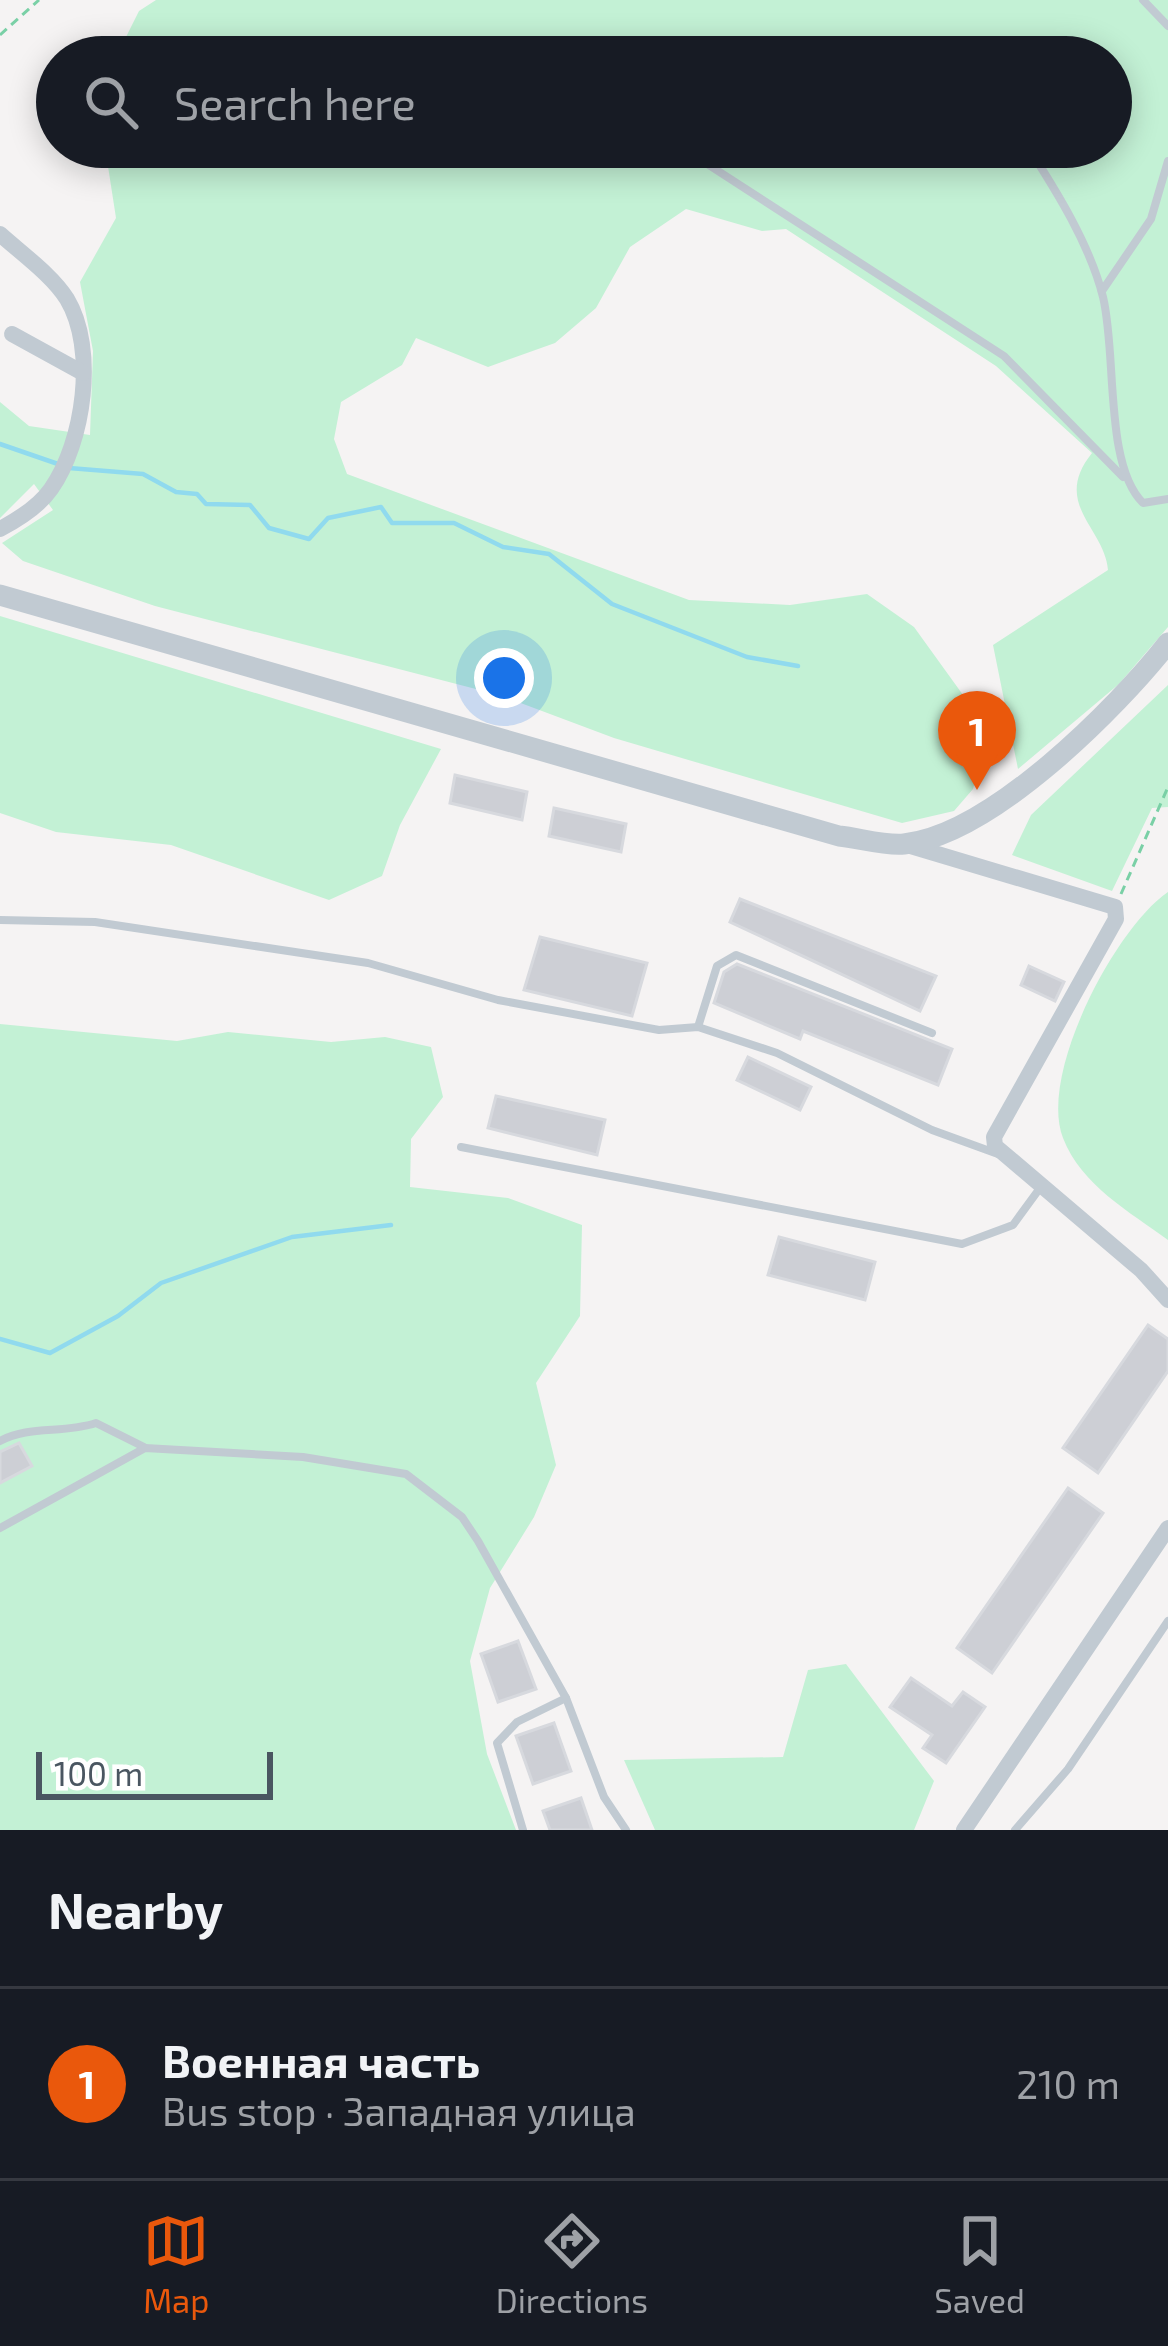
<!DOCTYPE html>
<html lang="en">
<head>
<meta charset="utf-8">
<style>
	:root { --surface:#171b24; --page:#20242c; --text:#f1f3f6; --muted:#9ea1a6; --line:#363941; --accent:#ea580c }
	body { margin:0; font-family:"Exo 2",sans-serif; background:var(--page); color:var(--text) }
	.scale { position:absolute; left:36px; bottom:30px; width:237px; box-sizing:border-box; padding-left:12px; border:6px solid #4a5661; border-top:0; font-size:33px; line-height:42px; white-space:nowrap; color:#4a5661; -webkit-text-stroke:9px #fff; paint-order:stroke }
	.you { position:absolute; left:504px; top:678px; width:42px; height:42px; margin:-30px; border:9px solid #fff; border-radius:50%; background:#1a73e8; box-shadow:0 0 0 18px #1a73e833 }
	.badge { display:grid; place-items:center; width:78px; height:78px; border-radius:50%; background:var(--accent); color:#fff; font-size:39px; font-weight:700 }
	.pin { position:absolute; translate:-50% -99px; filter:drop-shadow(0 3px 6px #0008) }
	.pin::after { content:''; position:absolute; top:63px; width:42px; height:36px; background:inherit; clip-path:polygon(0 0,100% 0,50% 100%) }
	.list { margin:0; padding:0; list-style:none }
	h2 { display:flex; justify-content:space-between; align-items:center; height:156px; margin:0; padding:0 48px; font-size:51px }
	h2 small { font-size:39px; font-weight:400; color:var(--muted) }
	.list li { display:grid; grid-template-columns:78px 1fr auto; gap:36px; align-items:center; box-sizing:border-box; height:192px; padding:0 48px; border-top:3px solid var(--line) }
	.list b { display:block; font-size:45px; white-space:nowrap }
	.list p { margin:0; font-size:39px; white-space:nowrap; color:var(--muted) }
	.list em { font-size:39px; font-style:normal; color:var(--muted) }
	.icon { flex:none; width:66px; height:66px; fill:none; stroke:currentColor; stroke-width:2; stroke-linecap:round; stroke-linejoin:round }
	.map { position:relative; flex:none; width:1168px; height:1830px; overflow:hidden }
	.search { position:absolute; background:var(--surface); box-shadow:0 6px 30px #0003; left:36px; right:36px; top:36px; height:132px; display:flex; align-items:center; gap:30px; box-sizing:border-box; padding:0 42px; border-radius:66px; color:var(--muted); font-size:45px }
	.sheet { height:348px; background:var(--surface) }
	nav { display:flex; justify-content:space-around; align-items:center; box-sizing:border-box; height:168px; border-top:3px solid var(--line); background:var(--surface); font-size:33px; color:var(--muted) }
	nav a { display:grid; justify-items:center; gap:6px }
	nav .on { color:var(--accent) }
	.map>svg:first-child { display:block }
</style>
</head>
<body>
<div class="map">
<svg width="1168" height="1830" viewBox="0 0 1168 1830">
	<rect width="100%" height="100%" fill="#f5f3f3"/>
	<g fill="#c3f1d5">
		<path d="M156 0H1168V627L1119 684 1018 769 993 645 1108 570C1105 528 1051 504 1092 453L996 366 786 229 762 231 686 209 630 247 596 308 555 343 488 367 416 338 402 365 341 402 334 439 347 474 689 600 790 605 867 594 914 627 976 713 982 757 973 789 954 811 902 823 614 738 499 695 155 606 23 561 2 543 53 510 34 484 0 518V402L29 426 90 435 93 351 80 282 116 218 105 147H1111V57H116L139 11Z"/>
		<polygon points="0,616 441,749 400,825 382,876 329,900 171,845 56,832 0,813"/>
		<polygon points="1168,685 1168,807 1152,808 1112,891 1012,855 1031,815"/>
		<path d="M1168 892V1240C1130 1212 1081 1185 1063 1138 1038 1074 1116 927 1168 892Z"/>
		<polygon points="0,1024 177,1041 228,1032 331,1042 385,1037 431,1047 443,1097 411,1139 410,1187 508,1198 582,1225 580,1316 536,1383 556,1465 534,1517 490,1588 470,1661 487,1754 516,1830 0,1830"/>
		<polygon points="846,1664 934,1781 914,1830 655,1830 624,1760 783,1757 808,1670"/>
	</g>
	<g fill="none" stroke-linecap="round" stroke-linejoin="round">
		<g stroke="#90daee" stroke-width="4.5">
			<polyline points="0,444 58,464"/>
			<polyline points="69,468 143,474 176,492 197,494 206,504 250,505 269,528 309,539 328,518 381,507 392,523 454,523 503,547 549,554 612,604 747,657 798,666"/>
			<polyline points="0,1339 50,1353 118,1316 161,1283 292,1237 391,1225"/>
		</g>
	</g>
	<g fill="#cdcfd5" stroke="#d7d9de" stroke-width="3">
		<polygon points="455,775 527,792 522,820 450,803"/>
		<polygon points="554,808 626,824 621,852 549,836"/>
		<polygon points="740,899 936,976 920,1011 730,922"/>
		<polygon points="540,937 647,963 632,1016 524,990"/>
		<polygon points="737,964 952,1049 938,1085 803,1031 800,1039 714,1003 724,972"/>
		<polygon points="1029,966 1064,982 1055,1001 1021,985"/>
		<polygon points="748,1057 811,1087 800,1110 737,1080"/>
		<polygon points="496,1096 605,1120 597,1155 488,1128"/>
		<polygon points="779,1237 875,1262 865,1300 768,1275"/>
		<polygon points="1148,1325 1168,1339 1168,1371 1098,1473 1063,1448"/>
		<polygon points="19,1443 32,1466 0,1483 0,1452"/>
		<polygon points="1068,1488 1103,1513 992,1673 957,1648"/>
		<polygon points="518,1641 536,1689 498,1702 481,1654"/>
		<polygon points="911,1678 952,1706 963,1692 985,1707 946,1763 923,1748 932,1735 890,1707"/>
		<polygon points="554,1723 571,1771 533,1784 516,1736"/>
		<polygon points="581,1798 592,1830 550,1830 543,1811"/>
	</g>
	<g fill="none" stroke-linecap="round" stroke-linejoin="round">
		<g stroke="#7ad0a6" stroke-width="3" stroke-dasharray="9 6" stroke-linecap="butt">
			<polyline points="0,35 39,0"/>
			<polyline points="1121,894 1168,787"/>
		</g>
		<g stroke="#c1cad2" stroke-width="8">
			<polyline points="1143,0 1168,26"/>
			<polyline points="681,147 1004,356 1123,477"/>
			<path d="M1028 147C1057 192 1090 245 1103 297 1117 354 1104 465 1143 503L1168 499"/>
			<polyline points="1102,291 1151,219 1168,161"/>
			<polyline points="0,920 95,922 368,963 498,1000 659,1030 698,1027 777,1053 932,1130 998,1154"/>
			<polyline points="698,1027 717,966 736,955 932,1033"/>
			<polyline points="461,1147 962,1244 1013,1225 1040,1188"/>
			<path d="M0 1441C29 1425 63 1434 96 1423L144 1447"/>
			<polyline points="0,1528 145,1448 303,1457 406,1474 462,1517 478,1541 566,1698 604,1797 626,1830"/>
			<polyline points="523,1830 497,1743 517,1722 566,1698"/>
			<polyline points="1015,1830 1068,1769 1168,1621"/>
		</g>
		<g stroke="#c1cad2" stroke-width="16">
			<path d="M0 234C21 253 52 275 67 299 97 349 84 442 51 489 40 505 17 520 0 529"/>
			<polyline points="12,334 83,373"/>
			<polyline points="904,844 1115,907 1116,919 994,1137 995,1146 1141,1270 1168,1300"/>
			<polyline points="964,1830 1168,1528"/>
		</g>
		<path stroke="#c1cad2" stroke-width="21" d="M0 595 839 836C859 838 885 846 904 844 991 835 1117 708 1168 643"/>
	</g>
</svg>
<div class="scale">100 m</div>
<div class="you"></div>
<div class="pin badge" style="left:977px;top:790px">1</div>
<div class="search"><svg class="icon" aria-label="search" viewBox="0 0 24 24"><circle cx="10" cy="10" r="6"/><path d="M15 15l6 6"/></svg>Search here</div>
</div>
<section class="sheet">
<h2>Nearby<small></small></h2>
<ul class="list">
<li><span class="badge">1</span><div><b>Военная часть</b><p>Bus stop · Западная улица</p></div><em>210 m</em></li>
</ul>
</section>
<nav>
<a class="on"><svg class="icon" aria-label="map" viewBox="0 0 24 24"><path d="M3 6l6-2 6 2 6-2v14l-6 2-6-2-6 2zM9 4v14M15 6v14"/></svg>Map</a>
<a><svg class="icon" aria-label="directions" viewBox="0 0 24 24"><path d="M12 3l9 9-9 9-9-9zM9 14v-3h6M13 9l2 2-2 2"/></svg>Directions</a>
<a><svg class="icon" aria-label="saved" viewBox="0 0 24 24"><path d="M7 4h10v16l-5-4-5 4z"/></svg>Saved</a>
</nav>
</body>
</html>
